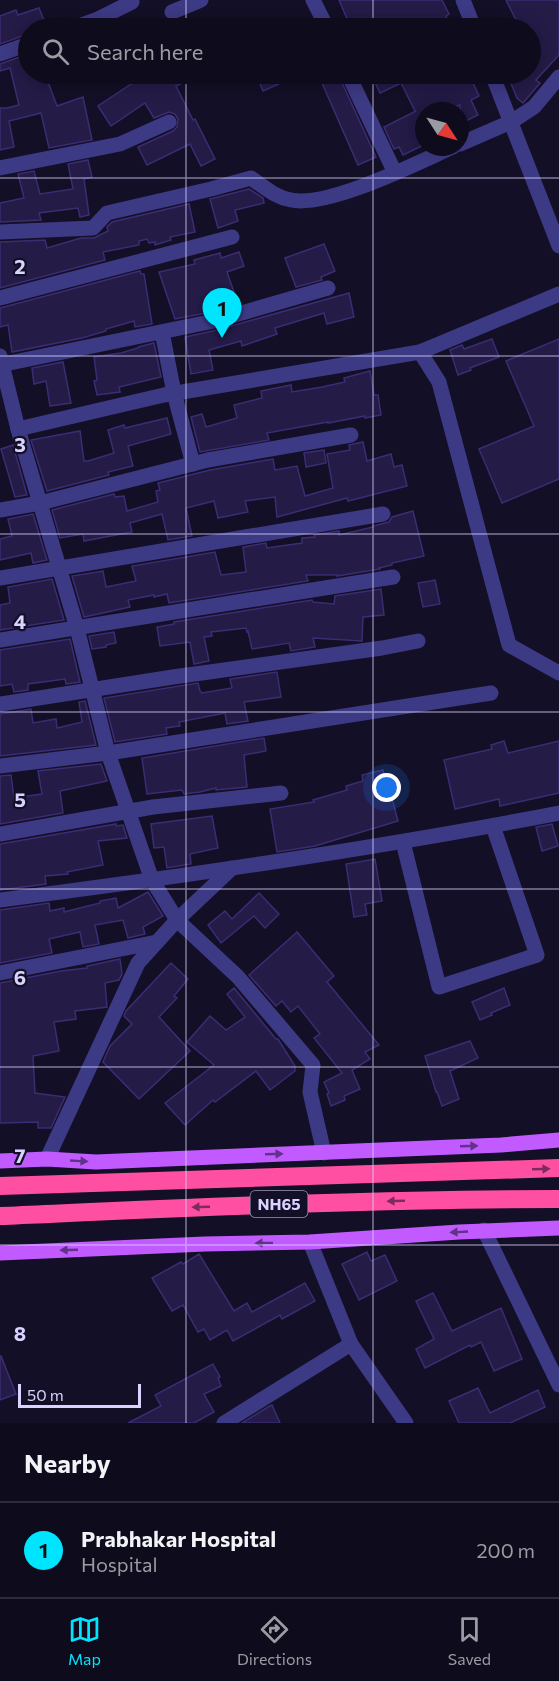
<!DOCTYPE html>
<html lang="en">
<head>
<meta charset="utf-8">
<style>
	:root { --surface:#0e0b1c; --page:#1c1929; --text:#f1f3f6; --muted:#9b9ba3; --line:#2e2b3b; --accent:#00e5ff }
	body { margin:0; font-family:Commissioner,sans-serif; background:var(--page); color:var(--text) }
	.compass { position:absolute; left:415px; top:102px; width:54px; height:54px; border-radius:50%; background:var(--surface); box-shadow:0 3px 15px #0003; rotate:126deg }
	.scale { position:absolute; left:18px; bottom:15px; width:123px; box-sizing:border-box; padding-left:6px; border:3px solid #d9d4ff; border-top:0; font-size:16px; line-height:21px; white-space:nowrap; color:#d9d4ff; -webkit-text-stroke:4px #130f26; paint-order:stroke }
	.you { position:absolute; left:387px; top:788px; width:21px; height:21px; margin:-15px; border:4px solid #fff; border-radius:50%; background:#1a73e8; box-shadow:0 0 0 9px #1a73e833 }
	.badge { display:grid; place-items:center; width:39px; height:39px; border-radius:50%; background:var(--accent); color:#111; font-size:20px; font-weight:700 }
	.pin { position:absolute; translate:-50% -50px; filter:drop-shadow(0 2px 3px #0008) }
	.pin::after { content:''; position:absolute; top:32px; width:21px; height:18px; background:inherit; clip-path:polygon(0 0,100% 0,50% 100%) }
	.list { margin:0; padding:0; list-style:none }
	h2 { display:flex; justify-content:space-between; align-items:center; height:78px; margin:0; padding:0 24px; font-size:26px }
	h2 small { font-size:20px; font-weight:400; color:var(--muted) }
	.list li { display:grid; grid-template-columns:39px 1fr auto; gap:18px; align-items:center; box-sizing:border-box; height:96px; padding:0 24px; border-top:2px solid var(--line) }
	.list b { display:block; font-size:22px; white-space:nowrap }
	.list p { margin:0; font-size:20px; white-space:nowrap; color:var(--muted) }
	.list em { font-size:20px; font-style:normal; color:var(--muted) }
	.icon { flex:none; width:33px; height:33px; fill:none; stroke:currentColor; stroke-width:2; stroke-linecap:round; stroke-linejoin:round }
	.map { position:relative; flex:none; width:559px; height:1423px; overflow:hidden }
	.search { position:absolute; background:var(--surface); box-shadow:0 3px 15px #0003; left:18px; right:18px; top:18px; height:66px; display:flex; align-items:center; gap:15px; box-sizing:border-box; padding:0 21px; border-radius:33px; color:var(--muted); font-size:22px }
	.sheet { height:174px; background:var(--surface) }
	nav { display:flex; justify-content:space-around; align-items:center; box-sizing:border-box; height:84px; border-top:2px solid var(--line); background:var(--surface); font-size:16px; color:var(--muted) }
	nav a { display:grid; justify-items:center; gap:3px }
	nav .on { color:var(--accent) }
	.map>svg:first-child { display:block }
</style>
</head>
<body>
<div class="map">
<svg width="559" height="1423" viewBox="0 0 559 1423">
	<rect width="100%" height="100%" fill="#130f26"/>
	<g fill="#241b47" stroke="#3b2d73" stroke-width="1.5">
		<polygon points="339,0 442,0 449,14 446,16 451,28 351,28"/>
		<polygon points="506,0 559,0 559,55 536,80 540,83 523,103 517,98 507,74 531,74 531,28 524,28 517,22"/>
		<polygon points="39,8 47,28 28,28 28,34 0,44 0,16 16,10 18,15"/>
		<polygon points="25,55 28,74 45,74 57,106 83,97 92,140 49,148 41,113 9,121 14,147 0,150 0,108 7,108 19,105 10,68 0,71 0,64"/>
		<polygon points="129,74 201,74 176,86 193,120 195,119 215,159 201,166 190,144 147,165 138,147 173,131 177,127 178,119 175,114 169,112 154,118 145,103 111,126 98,106 134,82"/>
		<polygon points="256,74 301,74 263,91"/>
		<polygon points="318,74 338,74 376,157 358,165"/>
		<polygon points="371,74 469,74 479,96 471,100 478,115 460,124 460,105 446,111 424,111 424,129 418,132 424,145 403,155 399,147 394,149 384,127 416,111 415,111 401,83 380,93"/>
		<polygon points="88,160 92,177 84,179 89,215 80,217 78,208 39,213 41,220 0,222 0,203 24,198 18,174 34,171 40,194 73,189 68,164"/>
		<polygon points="249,189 263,198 264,203 235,210 238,221 218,228 210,199"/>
		<polygon points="189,204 195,232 170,237 171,240 155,245 155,242 149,243 147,239 139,241 139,245 103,252 105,260 0,288 0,242 45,240 47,248 81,238 94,238 108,231 107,227 112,222"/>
		<polygon points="324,244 335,271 321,277 322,280 296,287 285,258"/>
		<polygon points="239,252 244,266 227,272 238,304 212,312 175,319 159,272 195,264 194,260 220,253 221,258"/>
		<polygon points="140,271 141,274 144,274 152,324 135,327 134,321 106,329 106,331 82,338 12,352 8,325 0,327 0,308"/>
		<polygon points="349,293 354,317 327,324 324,313 275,328 277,334 242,346 241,341 209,350 213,370 191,374 185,337 217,330"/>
		<polygon points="492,339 499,357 470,368 471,370 458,375 450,350 462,345 464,349"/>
		<polygon points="559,339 559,479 502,503 479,449 534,426 506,361"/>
		<polygon points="154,343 161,377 119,387 120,392 97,395 94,381 97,380 94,357 121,353 138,348 138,347"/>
		<polygon points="63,362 71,403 50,406 46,381 34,384 32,368"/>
		<polygon points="370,371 374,395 378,395 381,415 365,418 365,416 328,423 328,422 267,433 269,440 200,452 191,417 202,414 206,427 237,418 234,405 262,398 261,391 291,385 292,392 322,387 345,382 344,378"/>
		<polygon points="167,418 171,434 128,446 133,466 108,472 109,475 47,491 31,440 80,431 84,461 88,461 114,453 108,430 124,425 125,428"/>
		<polygon points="363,442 367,461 391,454 394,467 402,465 407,486 348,501 347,498 277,517 275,497 245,501 248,512 218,518 214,501 186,508 192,536 168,540 162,514 130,523 132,532 84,541 83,534 60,538 52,510 114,494 115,497 124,496 127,511 158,502 156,491 160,490 158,483 210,470 273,459 275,470 297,466 305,496 333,488 327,454 350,450 349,445"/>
		<polygon points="13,445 27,495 15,497 1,449"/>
		<polygon points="324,450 326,463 306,467 304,453"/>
		<polygon points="413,511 424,556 392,563 392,565 379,568 380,569 337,576 337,575 306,575 308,581 169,603 167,594 154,597 154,595 128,600 130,607 84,617 72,576 103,571 106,587 136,581 132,566 215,552 221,575 246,572 243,547 266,543 267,548 302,543 302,538 315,537 314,535 339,531 339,535 373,527 373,526 389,522 392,517"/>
		<polygon points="33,514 47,560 33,563 31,553 0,560 0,539 12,536 8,519"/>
		<polygon points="52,579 64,620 0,630 0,605 10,603 8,587"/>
		<polygon points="435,580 440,604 423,607 418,583"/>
		<polygon points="381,589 384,615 363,617 362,641 313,638 315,647 291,651 289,643 252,649 248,631 247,632 246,628 211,632 212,636 204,637 209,661 194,664 190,642 160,646 157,627 174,624 174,622 312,600 313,602 334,604 335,596"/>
		<polygon points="114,632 116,643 106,645 106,647 92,649 89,636"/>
		<polygon points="70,639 80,682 66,684 65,679 28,684 28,690 14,692 12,684 0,686 0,650"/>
		<polygon points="277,672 281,697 244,702 248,721 227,724 225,713 179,722 180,726 166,728 167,734 115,742 104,698 198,683 200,691 202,693 232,688 230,679"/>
		<polygon points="85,701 96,745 0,756 0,714 31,709 33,723 56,719 57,728 82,722 79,702"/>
		<polygon points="264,738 266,751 244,755 247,787 216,790 216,788 200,792 184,794 182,790 147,794 142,758"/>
		<polygon points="504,741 508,753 559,741 559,793 500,806 499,799 455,809 444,760 492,749 491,745"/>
		<polygon points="101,764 107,781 60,791 63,813 0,824 0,776 11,775 14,798 42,794 38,771"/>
		<polygon points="383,770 390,799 392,798 398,821 315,846 277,852 270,809 314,802 313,800 347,790 346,786 363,781 362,775"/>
		<polygon points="212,816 218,848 190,854 191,864 167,868 164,847 154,848 151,824"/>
		<polygon points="116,824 116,826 123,825 127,838 98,841 103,865 67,872 68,874 45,876 46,884 0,890 0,844"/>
		<polygon points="552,824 558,846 542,851 536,827"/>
		<polygon points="375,859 382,901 365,904 367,915 354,917 346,864"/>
		<polygon points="148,892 163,916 143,927 145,934 128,938 123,920 95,925 99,944 83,947 80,932 49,939 52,953 0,963 0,910 49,903 50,911 64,908 64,912 100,903 100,901 116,898 118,908"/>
		<polygon points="259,893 279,914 265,928 254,916 221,943 208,925 225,911 232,919"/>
		<polygon points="297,932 334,976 327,982 379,1045 365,1052 370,1059 352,1070 360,1089 344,1096 345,1100 331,1106 327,1094 329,1093 324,1082 342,1073 314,1038 320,1034 298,1006 291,1012 282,1001 276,1006 249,975"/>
		<polygon points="120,959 122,974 119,980 105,983 107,1007 75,1011 76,1019 54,1022 59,1051 33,1056 35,1093 65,1097 51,1128 38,1128 38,1122 0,1123 0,983 61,971 87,968 87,966"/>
		<polygon points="171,963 188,979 174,996 177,998 159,1017 190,1051 139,1099 103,1062 110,1046 132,1024 124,1016 126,1011"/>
		<polygon points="234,988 276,1039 278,1039 295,1066 295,1071 270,1090 256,1071 215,1102 213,1100 185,1125 165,1103 214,1065 187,1042 210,1016 226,1030 245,1017 227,994"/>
		<polygon points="504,988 510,1005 491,1013 492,1015 480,1020 472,1002"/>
		<polygon points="470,1041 478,1058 450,1071 459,1099 442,1106 437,1092 436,1092 425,1056"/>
		<polygon points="367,1252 371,1261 385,1255 397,1281 359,1300 342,1264"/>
		<polygon points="199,1254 234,1311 247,1303 252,1312 305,1283 315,1301 282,1319 280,1315 233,1341 227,1330 210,1340 204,1329 198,1332 183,1305 172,1311 152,1278 181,1262 183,1264"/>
		<polygon points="433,1293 452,1331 501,1308 522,1359 494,1371 481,1342 471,1347 470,1345 425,1368 416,1349 434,1339 416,1301"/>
		<polygon points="0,1356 1,1356 16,1394 0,1400"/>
		<polygon points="213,1364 220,1377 218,1378 221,1386 204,1394 214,1412 194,1423 128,1423 161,1406 155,1395"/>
		<polygon points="478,1388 490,1413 538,1390 545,1407 510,1423 459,1423 449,1401"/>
		<polygon points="272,1405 280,1423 242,1423 268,1407"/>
	</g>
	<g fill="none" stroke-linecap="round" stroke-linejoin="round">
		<g stroke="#3d3a85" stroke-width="15">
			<polyline points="313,0 327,28"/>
			<polyline points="463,0 474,28"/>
			<polyline points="172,12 201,0"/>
			<polyline points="73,28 98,19 132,2"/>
			<polyline points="0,54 28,44"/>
			<polyline points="348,74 395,173"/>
			<polyline points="492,74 559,246"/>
			<polyline points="460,144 511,122 534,107 559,77"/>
			<polyline points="0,168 120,144 169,122"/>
			<path d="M0 232 93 228 107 213 211 189 251 178C264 187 275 197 291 200 328 208 417 163 453 147"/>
			<polyline points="0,298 232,237"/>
			<polyline points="162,332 174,393 193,464"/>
			<polyline points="420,352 559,294"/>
			<polyline points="0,356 18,429 77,628 108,753 152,880 177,920 238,977 313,1065 310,1092 324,1153"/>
			<polyline points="0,365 214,321 328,288"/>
			<polyline points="18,429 164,395 420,352 439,382 509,645 559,673"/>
			<polyline points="0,510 40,503 208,460 351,435"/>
			<polyline points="0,578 383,514"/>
			<polyline points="0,640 393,577"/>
			<polyline points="0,704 173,677 382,648 418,641"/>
			<polyline points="0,766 108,753 491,693"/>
			<polyline points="0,834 153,807 281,793"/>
			<polyline points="403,842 439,987 537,955 493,826"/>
			<path d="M0 900C187 876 374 849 559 813"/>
			<polyline points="0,973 157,942"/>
			<polyline points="47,1159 138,963 177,920 232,868"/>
			<polyline points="484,1230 559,1385"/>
			<polyline points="351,1344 406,1423"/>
			<polyline points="224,1423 351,1344 310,1242"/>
		</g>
		<g stroke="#c25bff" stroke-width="15">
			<polyline points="0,1161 47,1159 96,1162 501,1145 559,1140"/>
			<polyline points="0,1253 205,1244 310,1242 459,1232 559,1228"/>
		</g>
		<g stroke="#ff4fa3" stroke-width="18">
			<polyline points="0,1186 559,1168"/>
			<path d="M0 1216C186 1208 373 1199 559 1199"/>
		</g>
	</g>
	<defs><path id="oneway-solid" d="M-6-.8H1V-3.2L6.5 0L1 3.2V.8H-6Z" transform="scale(1.5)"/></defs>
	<g fill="#623188">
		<use href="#oneway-solid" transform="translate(469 1146) rotate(-2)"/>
		<use href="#oneway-solid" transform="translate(274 1154) rotate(-2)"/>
		<use href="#oneway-solid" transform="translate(79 1161) rotate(3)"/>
		<use href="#oneway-solid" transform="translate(459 1232) rotate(177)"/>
		<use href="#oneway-solid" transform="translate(264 1243) rotate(179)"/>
		<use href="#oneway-solid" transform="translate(69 1250) rotate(178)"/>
	</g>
	<g fill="#7d2c5e">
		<use href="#oneway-solid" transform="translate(541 1169) rotate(-2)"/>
		<use href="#oneway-solid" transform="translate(396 1201) rotate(178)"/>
		<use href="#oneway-solid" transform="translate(201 1207) rotate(178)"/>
	</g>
	<path fill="none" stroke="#d9d4ff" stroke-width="1.5" stroke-opacity="0.55" d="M186 0V28M373 0V28M186 74V1423M373 74V1423M0 178H559M0 356H559M0 534H559M0 712H559M0 889H559M0 1067H559M0 1245H559"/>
	<g text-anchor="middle" stroke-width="4.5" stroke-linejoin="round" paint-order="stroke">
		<rect fill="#130f26" stroke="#9e99be" stroke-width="1.5" x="250.5" y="1191" width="57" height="26" rx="4.5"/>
		<g font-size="16" font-weight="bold" fill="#d9d4ff">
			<text x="279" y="1210">NH65</text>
		</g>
	</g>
	<g font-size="20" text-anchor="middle" font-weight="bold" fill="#d9d4ff" stroke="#130f26" stroke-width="4.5" stroke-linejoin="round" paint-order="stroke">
		<text x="20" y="274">2</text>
		<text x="20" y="452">3</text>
		<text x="20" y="629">4</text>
		<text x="20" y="807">5</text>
		<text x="20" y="985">6</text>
		<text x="20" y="1163">7</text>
		<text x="20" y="1341">8</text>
	</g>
</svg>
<svg class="compass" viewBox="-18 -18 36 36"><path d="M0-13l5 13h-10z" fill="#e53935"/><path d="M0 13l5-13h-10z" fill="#9b9ba3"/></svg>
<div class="scale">50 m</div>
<div class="you"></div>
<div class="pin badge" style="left:222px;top:338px">1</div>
<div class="search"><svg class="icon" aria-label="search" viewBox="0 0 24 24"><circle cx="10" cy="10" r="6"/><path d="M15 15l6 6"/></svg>Search here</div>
</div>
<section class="sheet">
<h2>Nearby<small></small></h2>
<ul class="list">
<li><span class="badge">1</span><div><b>Prabhakar Hospital</b><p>Hospital</p></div><em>200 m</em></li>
</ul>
</section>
<nav>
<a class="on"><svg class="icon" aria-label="map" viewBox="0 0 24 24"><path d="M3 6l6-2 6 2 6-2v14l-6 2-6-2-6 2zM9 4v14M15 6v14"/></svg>Map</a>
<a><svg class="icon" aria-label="directions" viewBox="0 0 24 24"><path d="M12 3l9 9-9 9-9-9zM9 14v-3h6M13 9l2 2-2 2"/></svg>Directions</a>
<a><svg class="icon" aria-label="saved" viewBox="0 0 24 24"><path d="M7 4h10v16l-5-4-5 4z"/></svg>Saved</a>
</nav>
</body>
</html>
